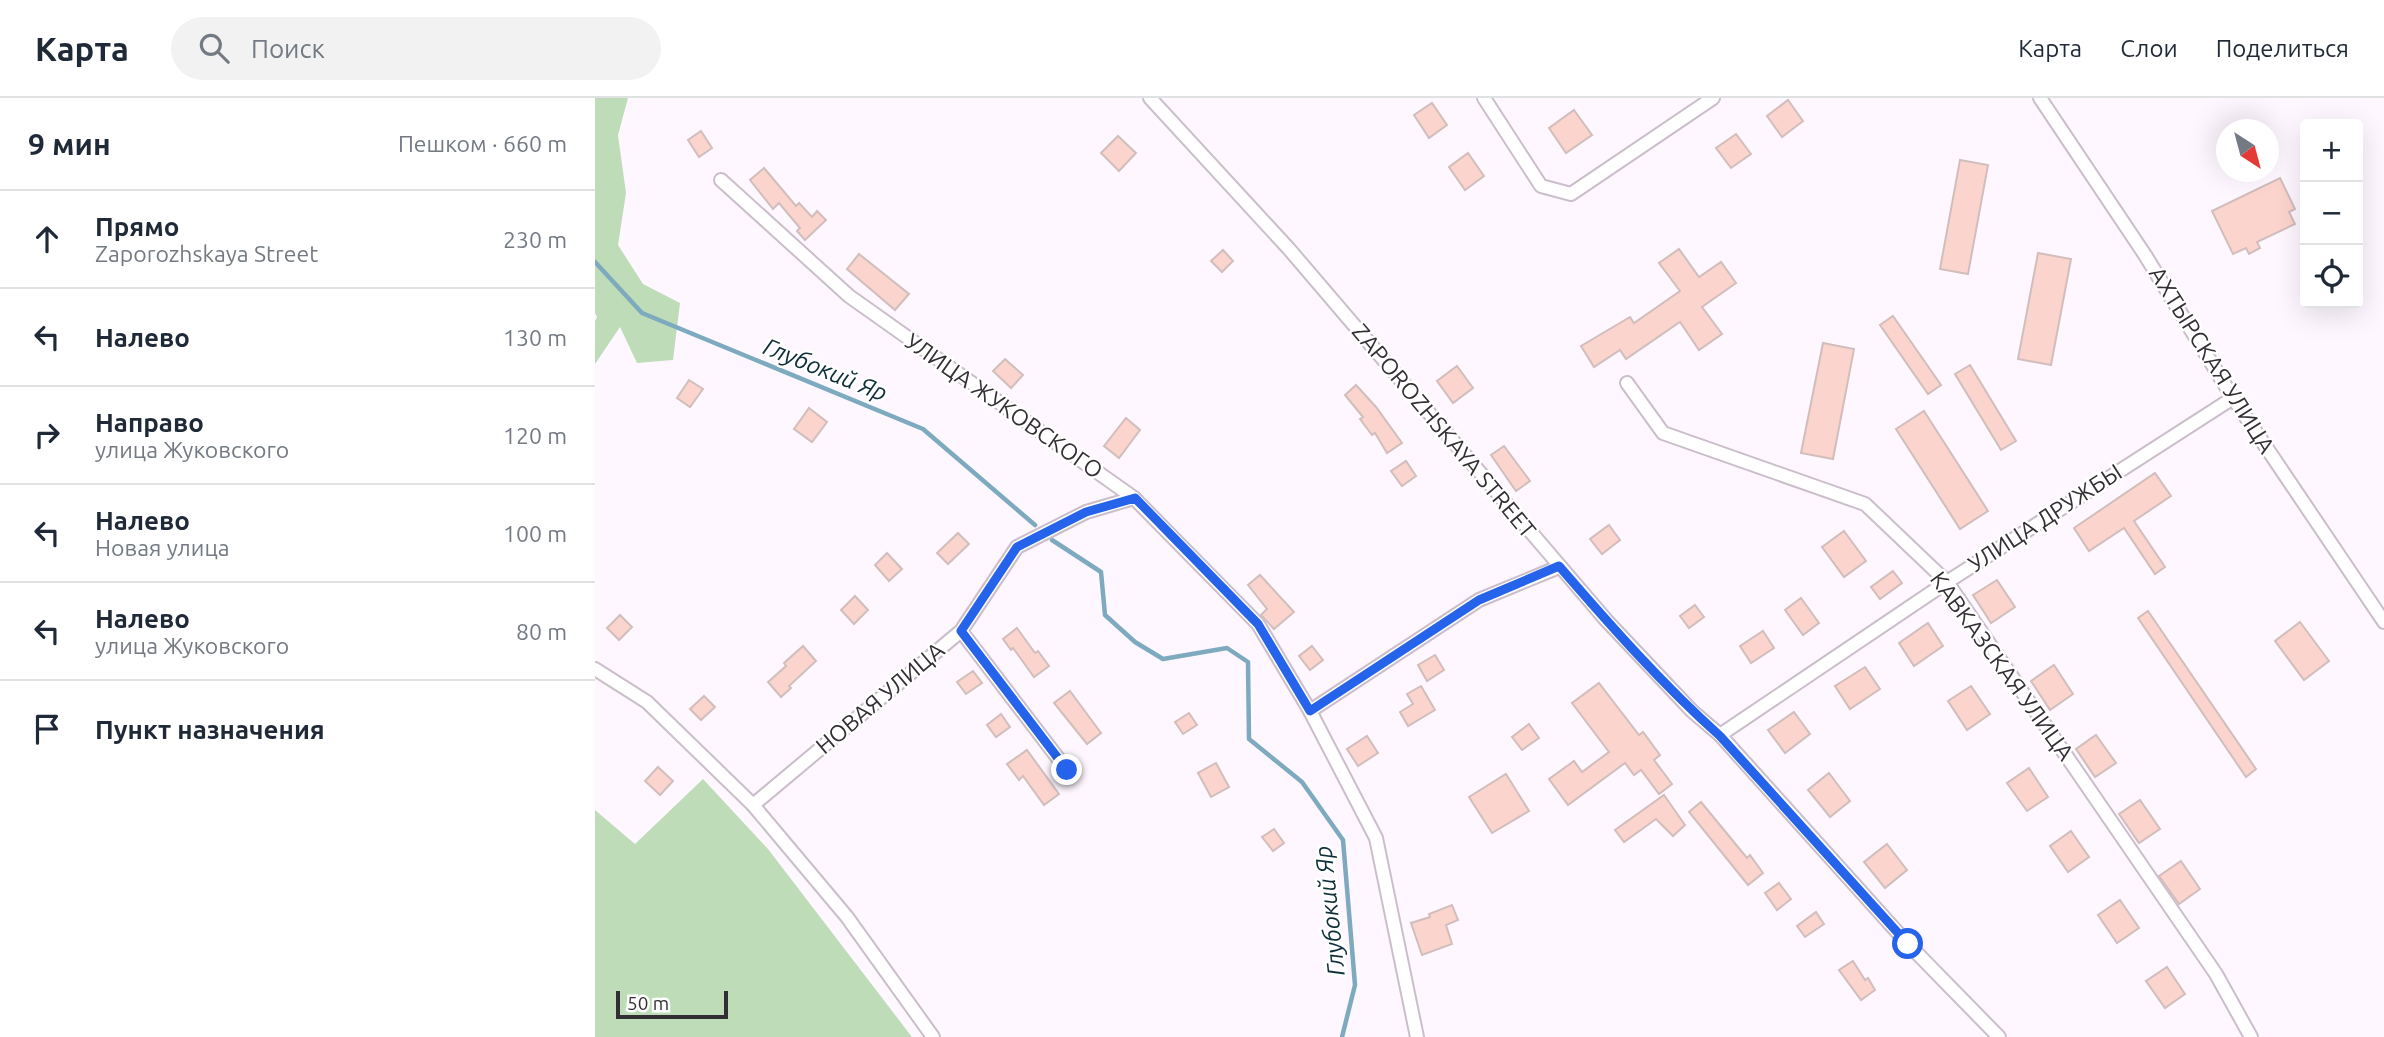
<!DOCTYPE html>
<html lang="ru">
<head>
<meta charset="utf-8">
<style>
	:root { --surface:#fff; --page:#f2f2f3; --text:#1f2937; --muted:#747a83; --line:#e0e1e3 }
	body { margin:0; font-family:Ubuntu,sans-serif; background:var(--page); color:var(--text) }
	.controls { position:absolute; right:21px; top:21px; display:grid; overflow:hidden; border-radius:7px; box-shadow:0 7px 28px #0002 }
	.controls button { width:63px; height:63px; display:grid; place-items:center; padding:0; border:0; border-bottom:2px solid var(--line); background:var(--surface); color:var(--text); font:35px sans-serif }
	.compass { position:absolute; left:1621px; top:21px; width:63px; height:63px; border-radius:50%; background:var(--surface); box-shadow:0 7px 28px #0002; rotate:144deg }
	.scale { position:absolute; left:21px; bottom:18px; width:112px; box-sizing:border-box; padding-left:7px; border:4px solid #332e33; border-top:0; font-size:19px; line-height:24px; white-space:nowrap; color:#332e33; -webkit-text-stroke:5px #fff; paint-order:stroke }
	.stop { position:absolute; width:21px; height:21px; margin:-16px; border:5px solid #2563eb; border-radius:50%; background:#fff }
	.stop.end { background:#2563eb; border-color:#fff; box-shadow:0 2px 7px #0008 }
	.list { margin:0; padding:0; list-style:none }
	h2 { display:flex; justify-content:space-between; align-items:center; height:91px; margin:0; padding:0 28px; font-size:30px }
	h2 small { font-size:23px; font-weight:400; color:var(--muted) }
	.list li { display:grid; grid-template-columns:46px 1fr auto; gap:21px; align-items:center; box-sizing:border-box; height:98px; padding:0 28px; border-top:2px solid var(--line) }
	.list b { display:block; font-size:26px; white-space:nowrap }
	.list p { margin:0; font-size:23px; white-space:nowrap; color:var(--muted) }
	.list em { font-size:23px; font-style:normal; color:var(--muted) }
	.icon { flex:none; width:38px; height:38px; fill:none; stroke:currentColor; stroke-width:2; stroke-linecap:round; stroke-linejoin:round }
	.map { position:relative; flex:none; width:1789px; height:939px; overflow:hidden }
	header { display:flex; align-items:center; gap:42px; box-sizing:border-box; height:98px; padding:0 35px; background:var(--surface); border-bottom:2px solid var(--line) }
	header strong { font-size:33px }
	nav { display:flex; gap:38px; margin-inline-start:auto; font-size:24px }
	.search { width:490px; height:63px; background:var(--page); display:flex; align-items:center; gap:18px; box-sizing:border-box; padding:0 24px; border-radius:38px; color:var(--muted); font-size:26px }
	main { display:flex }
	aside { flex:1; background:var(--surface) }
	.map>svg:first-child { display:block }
</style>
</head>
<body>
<header>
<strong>Карта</strong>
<div class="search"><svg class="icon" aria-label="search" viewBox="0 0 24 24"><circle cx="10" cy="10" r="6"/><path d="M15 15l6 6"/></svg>Поиск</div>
<nav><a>Карта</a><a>Слои</a><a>Поделиться</a></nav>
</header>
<main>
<aside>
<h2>9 мин<small>Пешком · 660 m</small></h2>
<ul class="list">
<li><svg class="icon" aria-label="ahead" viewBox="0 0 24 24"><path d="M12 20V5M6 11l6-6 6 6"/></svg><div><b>Прямо</b><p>Zaporozhskaya Street</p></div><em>230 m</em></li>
<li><svg class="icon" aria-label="left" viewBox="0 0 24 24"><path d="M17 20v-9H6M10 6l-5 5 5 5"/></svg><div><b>Налево</b></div><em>130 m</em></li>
<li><svg class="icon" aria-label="right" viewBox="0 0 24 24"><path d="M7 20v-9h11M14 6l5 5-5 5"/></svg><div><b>Направо</b><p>улица Жуковского</p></div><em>120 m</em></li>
<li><svg class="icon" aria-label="left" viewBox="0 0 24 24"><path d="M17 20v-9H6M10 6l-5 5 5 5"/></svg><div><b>Налево</b><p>Новая улица</p></div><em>100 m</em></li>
<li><svg class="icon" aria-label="left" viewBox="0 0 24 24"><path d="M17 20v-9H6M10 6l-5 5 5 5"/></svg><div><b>Налево</b><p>улица Жуковского</p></div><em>80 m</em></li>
<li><svg class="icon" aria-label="arrive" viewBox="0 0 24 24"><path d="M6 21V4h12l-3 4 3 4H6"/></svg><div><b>Пункт назначения</b></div></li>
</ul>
</aside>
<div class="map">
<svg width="1789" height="939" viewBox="0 0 1789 939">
	<rect width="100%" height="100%" fill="#fef7ff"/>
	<g fill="#bfdcb8">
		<polygon points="0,0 33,0 23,37 31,95 23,147 48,186 85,205 78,262 42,265 25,229 0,266 0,223 2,219 0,215"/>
		<polygon points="108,681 173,751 317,939 0,939 0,712 40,746"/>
	</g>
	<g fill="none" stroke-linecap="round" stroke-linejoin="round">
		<g stroke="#7daabe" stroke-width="4.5">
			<polyline points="0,164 47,215 328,331 440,427"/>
			<polyline points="457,442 506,474 510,517 540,544 568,561 632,550 653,564 654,641 707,684 748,742 760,887 747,939"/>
		</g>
	</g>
	<g fill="#fcd4ce" stroke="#d1bebc" stroke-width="2">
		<polygon points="1193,2 1208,23 1187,39 1172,18"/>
		<polygon points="837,5 852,27 834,40 819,17"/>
		<polygon points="979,12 997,37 971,55 954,30"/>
		<polygon points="106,33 117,50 104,59 93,42"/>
		<polygon points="1141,36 1156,56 1136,70 1121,50"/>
		<polygon points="523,38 541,55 524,73 506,55"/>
		<polygon points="873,55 889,78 870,92 854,69"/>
		<polygon points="1365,62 1393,67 1373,176 1345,171"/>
		<polygon points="169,70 201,108 204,105 217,119 222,113 231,122 210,142 202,133 205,130 184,105 178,111 155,82"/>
		<polygon points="1685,80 1700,111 1694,114 1700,126 1662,144 1665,150 1654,156 1651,150 1638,156 1617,113"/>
		<polygon points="1084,151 1104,179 1126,164 1141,185 1107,209 1127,236 1104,252 1085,224 1031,261 1025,252 999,269 986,248 1035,219 1039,225 1085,193 1064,165"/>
		<polygon points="628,152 638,163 627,174 616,163"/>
		<polygon points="1443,155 1476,161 1456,267 1423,261"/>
		<polygon points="264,156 314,196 300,212 252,171"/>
		<polygon points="1298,218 1346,287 1333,296 1285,227"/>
		<polygon points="1228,245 1259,251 1238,361 1206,355"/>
		<polygon points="410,261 428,277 416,290 398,273"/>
		<polygon points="1375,267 1421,343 1406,352 1360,276"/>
		<polygon points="862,268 878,290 858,305 842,283"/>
		<polygon points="94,282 108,291 95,309 82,300"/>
		<polygon points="761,287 781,309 807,345 792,355 780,335 777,337 765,321 768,319 750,297"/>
		<polygon points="214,310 232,324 217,344 199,331"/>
		<polygon points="1329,313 1393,413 1365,431 1301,331"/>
		<polygon points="531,320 545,332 524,360 509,348"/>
		<polygon points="909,348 935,383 921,393 896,357"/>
		<polygon points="811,363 821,378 807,388 796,373"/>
		<polygon points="1560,375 1576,398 1539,423 1570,469 1560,476 1529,430 1494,453 1479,430"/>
		<polygon points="1014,427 1025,442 1007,456 995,441"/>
		<polygon points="1249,433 1271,463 1249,479 1227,449"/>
		<polygon points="363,435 374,446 353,466 342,455"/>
		<polygon points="292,455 307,471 294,483 280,467"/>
		<polygon points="1298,473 1307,485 1285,501 1276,489"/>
		<polygon points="665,477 699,514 679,531 666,517 672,511 653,487"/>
		<polygon points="1402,482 1420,509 1396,525 1378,497"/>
		<polygon points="260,498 273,512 259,526 246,512"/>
		<polygon points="1206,500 1224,525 1208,537 1190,512"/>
		<polygon points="1100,507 1109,519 1094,530 1085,518"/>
		<polygon points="1553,513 1661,671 1651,679 1543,520"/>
		<polygon points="25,517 37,529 24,542 12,530"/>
		<polygon points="1705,524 1734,563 1709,582 1680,543"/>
		<polygon points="1333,525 1348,548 1319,568 1304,545"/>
		<polygon points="422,530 440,555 443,553 454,568 439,579 418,550 416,552 408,541"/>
		<polygon points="1168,533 1179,550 1156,565 1145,548"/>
		<polygon points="208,548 221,563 194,588 196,590 186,599 173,584 191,568 189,565"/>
		<polygon points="717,548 728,562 715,572 704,558"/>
		<polygon points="840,557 849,572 832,583 823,567"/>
		<polygon points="1459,567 1478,596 1455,612 1436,583"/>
		<polygon points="1270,569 1285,591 1255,611 1240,588"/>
		<polygon points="378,573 387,585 371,596 362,584"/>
		<polygon points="1004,585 1044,637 1048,634 1065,657 1059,662 1077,686 1064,696 1046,672 1039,677 1030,665 973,707 954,681 979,663 987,674 1014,654 977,605"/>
		<polygon points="826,588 840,612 813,628 805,614 818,606 812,596"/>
		<polygon points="1376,588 1395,616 1372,632 1353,603"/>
		<polygon points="475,593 506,635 492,646 459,605"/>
		<polygon points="109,598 120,609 106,622 95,611"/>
		<polygon points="1199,614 1215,636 1190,655 1173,632"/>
		<polygon points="594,615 602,627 588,636 580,624"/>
		<polygon points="406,616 415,629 401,639 392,627"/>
		<polygon points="934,626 944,640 927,652 917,639"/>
		<polygon points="1501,637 1521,665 1500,679 1481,651"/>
		<polygon points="772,638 783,655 763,668 752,651"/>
		<polygon points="432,652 464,696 449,707 428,678 424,682 412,666"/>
		<polygon points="621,665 634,689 616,699 603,675"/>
		<polygon points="63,669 78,683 65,697 50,683"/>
		<polygon points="1434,670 1453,699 1432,713 1412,685"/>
		<polygon points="1234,675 1255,703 1235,719 1213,692"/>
		<polygon points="911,676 934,713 897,735 874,699"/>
		<polygon points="1069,697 1090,727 1078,738 1061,721 1029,744 1020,732"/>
		<polygon points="1545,702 1565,731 1544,745 1524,716"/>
		<polygon points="1106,704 1152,760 1155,757 1168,775 1153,787 1094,714"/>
		<polygon points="679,731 689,745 678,753 667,739"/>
		<polygon points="1476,733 1494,759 1473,774 1455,748"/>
		<polygon points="1292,746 1312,772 1290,790 1269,764"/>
		<polygon points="1586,763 1605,791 1584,806 1564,778"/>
		<polygon points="1184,785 1196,801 1182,812 1170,795"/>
		<polygon points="1525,802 1544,830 1522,845 1503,817"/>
		<polygon points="857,807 863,822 851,827 857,846 827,857 816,825 835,819 834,816"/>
		<polygon points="1221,814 1229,826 1210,839 1202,828"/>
		<polygon points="1258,863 1270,882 1273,880 1280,892 1266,902 1244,872"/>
		<polygon points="1572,869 1590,896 1570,910 1551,883"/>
	</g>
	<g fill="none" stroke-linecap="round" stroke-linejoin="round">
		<defs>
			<g id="street">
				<polyline points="555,0 694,151 1011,522 1097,613 1125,637 1313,846 1404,939"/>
				<polyline points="889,0 946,88 976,96 1118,0"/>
				<polyline points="1445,0 1550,157 1638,300 1789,524"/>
				<polyline points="126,82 254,198 539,400 663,526 715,613 781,740 822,939"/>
				<polyline points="1032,285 1068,335 1270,406 1352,484 1621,876 1656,939"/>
				<polyline points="366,533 472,672"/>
				<polyline points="0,571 52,604 158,707 252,819 338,939"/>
				<polyline points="715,613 884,502 964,469"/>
				<polyline points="1125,637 1352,484 1638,300"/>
				<polyline points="158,707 366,533 422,449 491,414 539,400"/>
			</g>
		</defs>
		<use href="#street" stroke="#cabecb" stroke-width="16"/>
		<use href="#street" stroke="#fff" stroke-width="12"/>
	</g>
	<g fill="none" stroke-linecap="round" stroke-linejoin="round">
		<path stroke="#2563eb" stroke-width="9" d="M472 672 366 533 422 449 491 414 540 400 663 526 715 613 884 502 964 468C1015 527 1067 586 1125 638L1313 846"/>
	</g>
	<g text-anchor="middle" stroke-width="5" stroke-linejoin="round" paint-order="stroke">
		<g font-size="23" fill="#332e33" stroke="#fff">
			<text transform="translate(1617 262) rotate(58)" y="8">АХТЫРСКАЯ УЛИЦА</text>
			<text transform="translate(409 308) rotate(35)" y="8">УЛИЦА ЖУКОВСКОГО</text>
			<text transform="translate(849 333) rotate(50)" y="8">ZAPOROZHSKAYA STREET</text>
			<text transform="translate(1450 420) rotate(-33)" y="8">УЛИЦА ДРУЖБЫ</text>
			<text transform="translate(1407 568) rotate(54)" y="8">КАВКАЗСКАЯ УЛИЦА</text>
			<text transform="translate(285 600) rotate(-40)" y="8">НОВАЯ УЛИЦА</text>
		</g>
		<g font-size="24" font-style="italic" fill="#0e2e3a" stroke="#fff">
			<text transform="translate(230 272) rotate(22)" y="8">Глубокий Яр</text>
			<text transform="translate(735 813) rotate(-96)" y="8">Глубокий Яр</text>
		</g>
	</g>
</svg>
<div class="controls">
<button>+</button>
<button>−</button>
<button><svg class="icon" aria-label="locate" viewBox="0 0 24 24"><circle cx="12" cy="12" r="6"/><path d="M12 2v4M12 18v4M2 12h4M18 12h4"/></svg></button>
</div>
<svg class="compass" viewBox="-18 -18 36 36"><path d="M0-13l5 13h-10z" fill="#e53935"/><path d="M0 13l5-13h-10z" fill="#747a83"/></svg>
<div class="scale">50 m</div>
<div class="stop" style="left:1313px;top:846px"></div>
<div class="stop end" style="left:472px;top:672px"></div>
</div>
</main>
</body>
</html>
